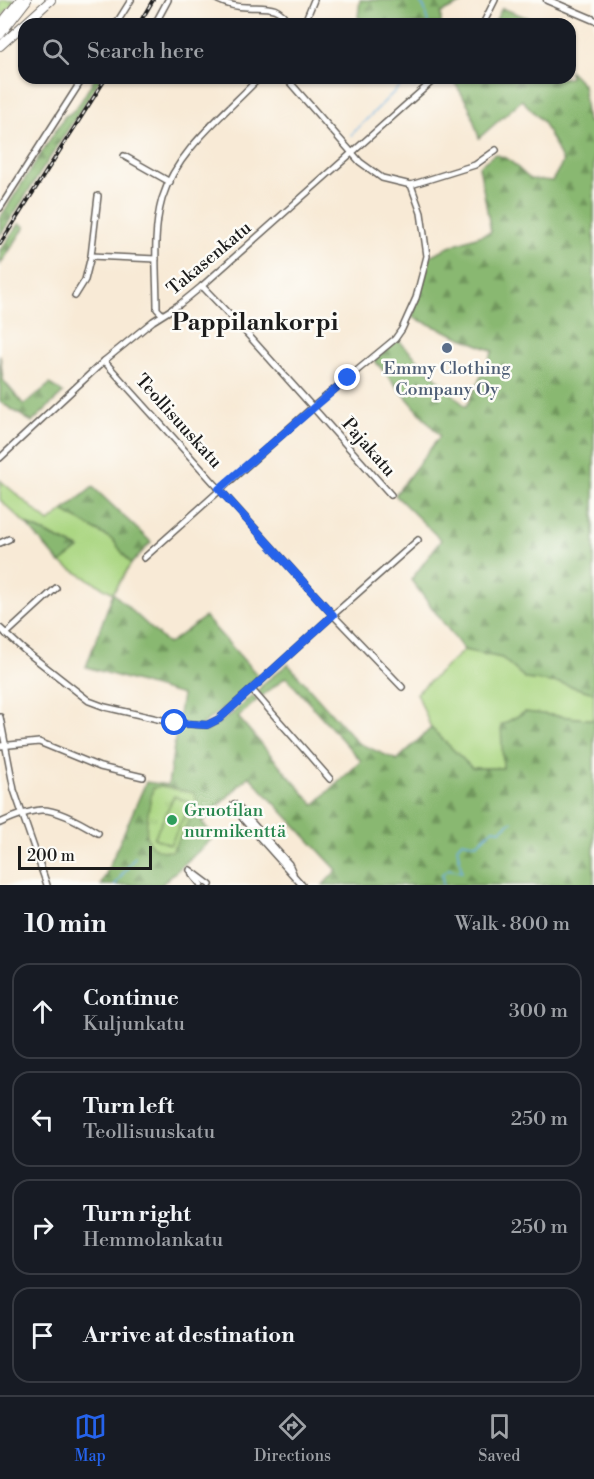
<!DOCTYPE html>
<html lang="en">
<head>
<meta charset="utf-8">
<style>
	:root { --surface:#171b24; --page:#20242c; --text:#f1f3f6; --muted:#9ea1a6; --line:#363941; --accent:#2563eb }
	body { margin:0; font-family:"Libre Bodoni",serif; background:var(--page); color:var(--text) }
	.scale { position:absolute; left:18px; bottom:15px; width:134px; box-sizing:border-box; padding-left:6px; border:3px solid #1c1c1c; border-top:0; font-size:16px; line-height:21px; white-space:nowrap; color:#1c1c1c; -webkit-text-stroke:4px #fdfcf7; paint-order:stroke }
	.stop { position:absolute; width:18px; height:18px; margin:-14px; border:4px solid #2563eb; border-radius:50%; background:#fff }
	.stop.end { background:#2563eb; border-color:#fff; box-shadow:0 2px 6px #0008 }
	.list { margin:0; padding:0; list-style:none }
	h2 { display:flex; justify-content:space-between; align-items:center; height:78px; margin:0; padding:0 24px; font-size:26px }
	h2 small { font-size:20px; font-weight:400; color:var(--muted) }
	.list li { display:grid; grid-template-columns:39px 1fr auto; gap:18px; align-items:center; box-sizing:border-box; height:96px; margin:0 12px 12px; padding:0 12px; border:2px solid var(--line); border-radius:18px }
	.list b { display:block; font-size:22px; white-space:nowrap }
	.list p { margin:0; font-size:20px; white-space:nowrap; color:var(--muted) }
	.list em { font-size:20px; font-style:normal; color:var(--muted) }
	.icon { flex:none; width:33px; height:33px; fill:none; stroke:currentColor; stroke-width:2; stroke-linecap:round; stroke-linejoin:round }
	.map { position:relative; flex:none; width:594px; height:885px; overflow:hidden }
	.search { position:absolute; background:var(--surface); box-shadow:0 2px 4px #0004; left:18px; right:18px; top:18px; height:66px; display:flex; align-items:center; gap:15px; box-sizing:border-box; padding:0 21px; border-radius:18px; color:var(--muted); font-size:22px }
	.sheet { height:510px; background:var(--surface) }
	nav { display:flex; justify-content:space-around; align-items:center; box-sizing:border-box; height:84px; border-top:2px solid var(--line); background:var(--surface); font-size:16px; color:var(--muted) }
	nav a { display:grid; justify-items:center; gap:3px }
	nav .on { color:var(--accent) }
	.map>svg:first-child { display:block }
</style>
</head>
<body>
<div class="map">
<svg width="594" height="885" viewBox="0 0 594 885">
	<defs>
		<pattern id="forest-firs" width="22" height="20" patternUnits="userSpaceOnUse" patternTransform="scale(1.5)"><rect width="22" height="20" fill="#89b871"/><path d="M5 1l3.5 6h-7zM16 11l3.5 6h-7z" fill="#6f955c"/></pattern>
		<pattern id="park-tufts" width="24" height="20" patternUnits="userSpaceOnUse" patternTransform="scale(1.5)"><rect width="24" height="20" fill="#acd783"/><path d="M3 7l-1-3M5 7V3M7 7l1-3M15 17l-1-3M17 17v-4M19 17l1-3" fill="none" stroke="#93b871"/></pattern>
	</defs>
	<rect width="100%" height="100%" fill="#fdfcf7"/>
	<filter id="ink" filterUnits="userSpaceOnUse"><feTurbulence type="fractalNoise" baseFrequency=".0167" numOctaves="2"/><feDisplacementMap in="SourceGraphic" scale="12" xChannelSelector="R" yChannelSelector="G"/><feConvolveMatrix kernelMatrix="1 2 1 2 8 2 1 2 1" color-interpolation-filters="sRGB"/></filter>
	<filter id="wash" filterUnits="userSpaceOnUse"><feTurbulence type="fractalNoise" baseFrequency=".008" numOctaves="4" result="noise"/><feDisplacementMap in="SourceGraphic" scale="24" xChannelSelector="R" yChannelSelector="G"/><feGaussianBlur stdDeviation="1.35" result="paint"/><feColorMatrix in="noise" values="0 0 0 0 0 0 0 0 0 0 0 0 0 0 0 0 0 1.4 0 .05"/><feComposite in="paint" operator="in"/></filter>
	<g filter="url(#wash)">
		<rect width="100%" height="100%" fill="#f8ead6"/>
		<g fill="#acd783" stroke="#647a50" stroke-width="1.5">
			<polygon points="2,0 15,0 0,19 0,2"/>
			<polygon points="0,480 49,522 63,511 113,540 131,564 113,593 60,563 79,548 26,524 0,500"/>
			<polygon points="464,650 502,658 526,679 560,683 594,693 594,720 525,712 503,768 472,768 431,728 417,693"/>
			<polygon points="174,795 191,803 171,846 154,838"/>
		</g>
		<g fill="url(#forest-firs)" stroke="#526a46" stroke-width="1.5" fill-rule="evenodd">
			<polygon points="360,0 469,0 441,13 441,24 369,24 358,17"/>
			<polygon points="502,8 543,24 494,24"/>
			<polygon points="570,71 583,84 587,122 594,122 594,693 560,683 526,679 502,658 464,650 411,580 441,540 395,495 440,436 374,360 398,340 466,407 493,351 412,317 431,255 458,243 491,232 479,166 495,154 508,159 530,179 552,181 563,162 543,122 522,100 479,138 469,106 452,78 570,78"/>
			<path d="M95 78H101L0 236V218L65 116C78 112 87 89 95 78Z"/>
			<polygon points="20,223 25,227 0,265 0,250"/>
			<polygon points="0,355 3,380 24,405 50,384 63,393 32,422 0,402"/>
			<polygon points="93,487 151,542 131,564 113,540 63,511"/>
			<polygon points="26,524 79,549 60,563"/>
			<path d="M113 593 168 644 205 617 260 678 240 697 201 725 207 731 232 714 252 695 257 700 238 717 314 805 361 761 286 677 262 696 257 692 264 683 288 664 358 743 397 760 431 728 472 768H503L501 725 525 712 594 720V885H323L337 870 249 776 202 822 214 837 161 885H101L146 782 168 785 182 695 86 667ZM170 787 198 803 172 851 145 836Z"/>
		</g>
		<path fill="url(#park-tufts)" stroke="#647a50" stroke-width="1.5" fill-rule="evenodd" d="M161 786 194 793 198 804 172 851C133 854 149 812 153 788ZM174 796 191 803 170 845 154 838Z"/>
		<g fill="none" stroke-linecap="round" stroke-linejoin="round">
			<g stroke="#6db0e2" stroke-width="1.5">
				<polyline points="418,0 425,9 428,24"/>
				<polyline points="351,135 408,78"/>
				<polyline points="115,885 135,857"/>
				<polyline points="443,885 442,874 449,869 462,872 457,847 462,841 477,844 493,829 501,830 512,821"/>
			</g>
		</g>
	</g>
	<g filter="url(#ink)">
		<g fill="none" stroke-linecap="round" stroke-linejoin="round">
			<defs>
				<g id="minor">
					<path d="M218 0C226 4 237 7 247 7 266 8 279 4 289 24"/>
					<polyline points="116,24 131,0"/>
					<polyline points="155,24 168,0"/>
					<polyline points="304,24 314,0"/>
					<polyline points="483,24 495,0"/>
					<polyline points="124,156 170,182"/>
					<polyline points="411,185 475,165 496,150"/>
					<polyline points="0,208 83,78"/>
					<polyline points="91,256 98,196"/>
					<polyline points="202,286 242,328 391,495"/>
					<polyline points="75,296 85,280 91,256 156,259"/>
					<path d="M162 314 157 309C157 274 152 234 162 199 177 150 225 114 259 78"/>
					<polyline points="104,361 333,615 402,687"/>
					<polyline points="0,458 104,361 153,321 180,304 202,286 436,78"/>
					<polyline points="0,543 9,539"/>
					<polyline points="144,558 313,407 395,339 402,329 416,298 427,256 421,213 411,185 382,178 360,162 286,78"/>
					<polyline points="0,628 24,650 89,701 105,707 175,723 207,725 219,719 333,615 418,540"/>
					<polyline points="6,634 56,588"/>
					<polyline points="252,690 330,779"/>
					<polyline points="0,717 14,790 47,885"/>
					<polyline points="0,746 39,742 100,767 143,777"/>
					<polyline points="234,804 243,819 302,885"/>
					<polyline points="238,807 289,864 293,873"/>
					<path d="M0 823C13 817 27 811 41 810 57 809 85 825 98 833"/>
					<polyline points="190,870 210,885"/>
					<polyline points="192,874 201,885"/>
				</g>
				<polyline id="major" points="547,0 594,20"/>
				<g id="highway">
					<polyline points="0,25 20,0"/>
					<polyline points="0,35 27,0"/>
					<polyline points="0,46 51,0"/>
				</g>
			</defs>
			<use href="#minor" stroke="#69645d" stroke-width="8"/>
			<use href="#major" stroke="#69645d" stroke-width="9"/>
			<use href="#highway" stroke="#69645d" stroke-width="10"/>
			<use href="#minor" stroke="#fff" stroke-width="5"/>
			<use href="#major" stroke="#fff" stroke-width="6"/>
			<use href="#highway" stroke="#fff" stroke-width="8"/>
			<defs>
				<g id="rail">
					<polyline points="139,24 153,0"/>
					<polyline points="0,244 106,78"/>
				</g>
			</defs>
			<use href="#rail" stroke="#1c1c1c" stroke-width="4"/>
			<use href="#rail" stroke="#fdfcf7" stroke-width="1.5" stroke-dasharray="4.5" stroke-linecap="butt"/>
		</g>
	</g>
	<g fill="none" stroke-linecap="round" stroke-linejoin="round" filter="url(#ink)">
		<polyline stroke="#2563eb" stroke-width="8" points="175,723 207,725 219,719 333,615 219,489 348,378"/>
	</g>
	<circle fill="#5c6f8a" stroke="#fdfcf7" stroke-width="2" cx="447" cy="348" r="6"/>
	<circle fill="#2e9e5b" stroke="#fdfcf7" stroke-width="2" cx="172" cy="820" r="6"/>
	<g text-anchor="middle" stroke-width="5" stroke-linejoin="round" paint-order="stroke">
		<g font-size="18" fill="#1c1c1c" stroke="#fdfcf7">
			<text transform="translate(209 258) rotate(-40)" y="6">Takasenkatu</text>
			<text transform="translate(179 421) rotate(48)" y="6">Teollisuuskatu</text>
			<text transform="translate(369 447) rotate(49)" y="6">Pajakatu</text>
		</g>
		<g font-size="18" fill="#4e5e75" stroke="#fdfcf7">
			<text x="447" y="374">Emmy Clothing<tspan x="447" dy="21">Company Oy</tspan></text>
		</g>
		<g font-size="18" fill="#27864d" stroke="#fdfcf7" text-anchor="start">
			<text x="184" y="816">Gruotilan<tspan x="184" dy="21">nurmikenttä</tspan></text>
		</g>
		<g font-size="24" font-weight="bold" fill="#1c1c1c" stroke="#fdfcf7">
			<text x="255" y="330">Pappilankorpi</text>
		</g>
	</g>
</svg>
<div class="scale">200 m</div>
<div class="stop" style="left:175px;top:723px"></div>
<div class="stop end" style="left:348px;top:378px"></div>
<div class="search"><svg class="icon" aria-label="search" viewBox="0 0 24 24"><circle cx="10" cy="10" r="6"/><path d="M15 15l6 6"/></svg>Search here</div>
</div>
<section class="sheet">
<h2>10 min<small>Walk · 800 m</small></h2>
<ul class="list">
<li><svg class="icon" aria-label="ahead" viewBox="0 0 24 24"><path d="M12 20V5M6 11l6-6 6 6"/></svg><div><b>Continue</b><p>Kuljunkatu</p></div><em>300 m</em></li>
<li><svg class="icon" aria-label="left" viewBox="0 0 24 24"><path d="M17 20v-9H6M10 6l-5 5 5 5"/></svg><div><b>Turn left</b><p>Teollisuuskatu</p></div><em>250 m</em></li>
<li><svg class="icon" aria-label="right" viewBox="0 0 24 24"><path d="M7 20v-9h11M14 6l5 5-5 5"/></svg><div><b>Turn right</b><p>Hemmolankatu</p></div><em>250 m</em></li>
<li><svg class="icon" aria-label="arrive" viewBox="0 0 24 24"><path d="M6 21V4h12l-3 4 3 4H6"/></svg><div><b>Arrive at destination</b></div></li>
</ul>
</section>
<nav>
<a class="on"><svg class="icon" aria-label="map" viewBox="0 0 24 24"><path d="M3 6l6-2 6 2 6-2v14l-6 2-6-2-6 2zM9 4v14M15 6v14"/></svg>Map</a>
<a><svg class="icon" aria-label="directions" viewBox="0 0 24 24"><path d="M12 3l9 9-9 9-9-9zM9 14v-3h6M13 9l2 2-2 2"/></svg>Directions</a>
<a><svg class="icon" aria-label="saved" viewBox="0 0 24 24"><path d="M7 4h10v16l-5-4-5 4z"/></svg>Saved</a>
</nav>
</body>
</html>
